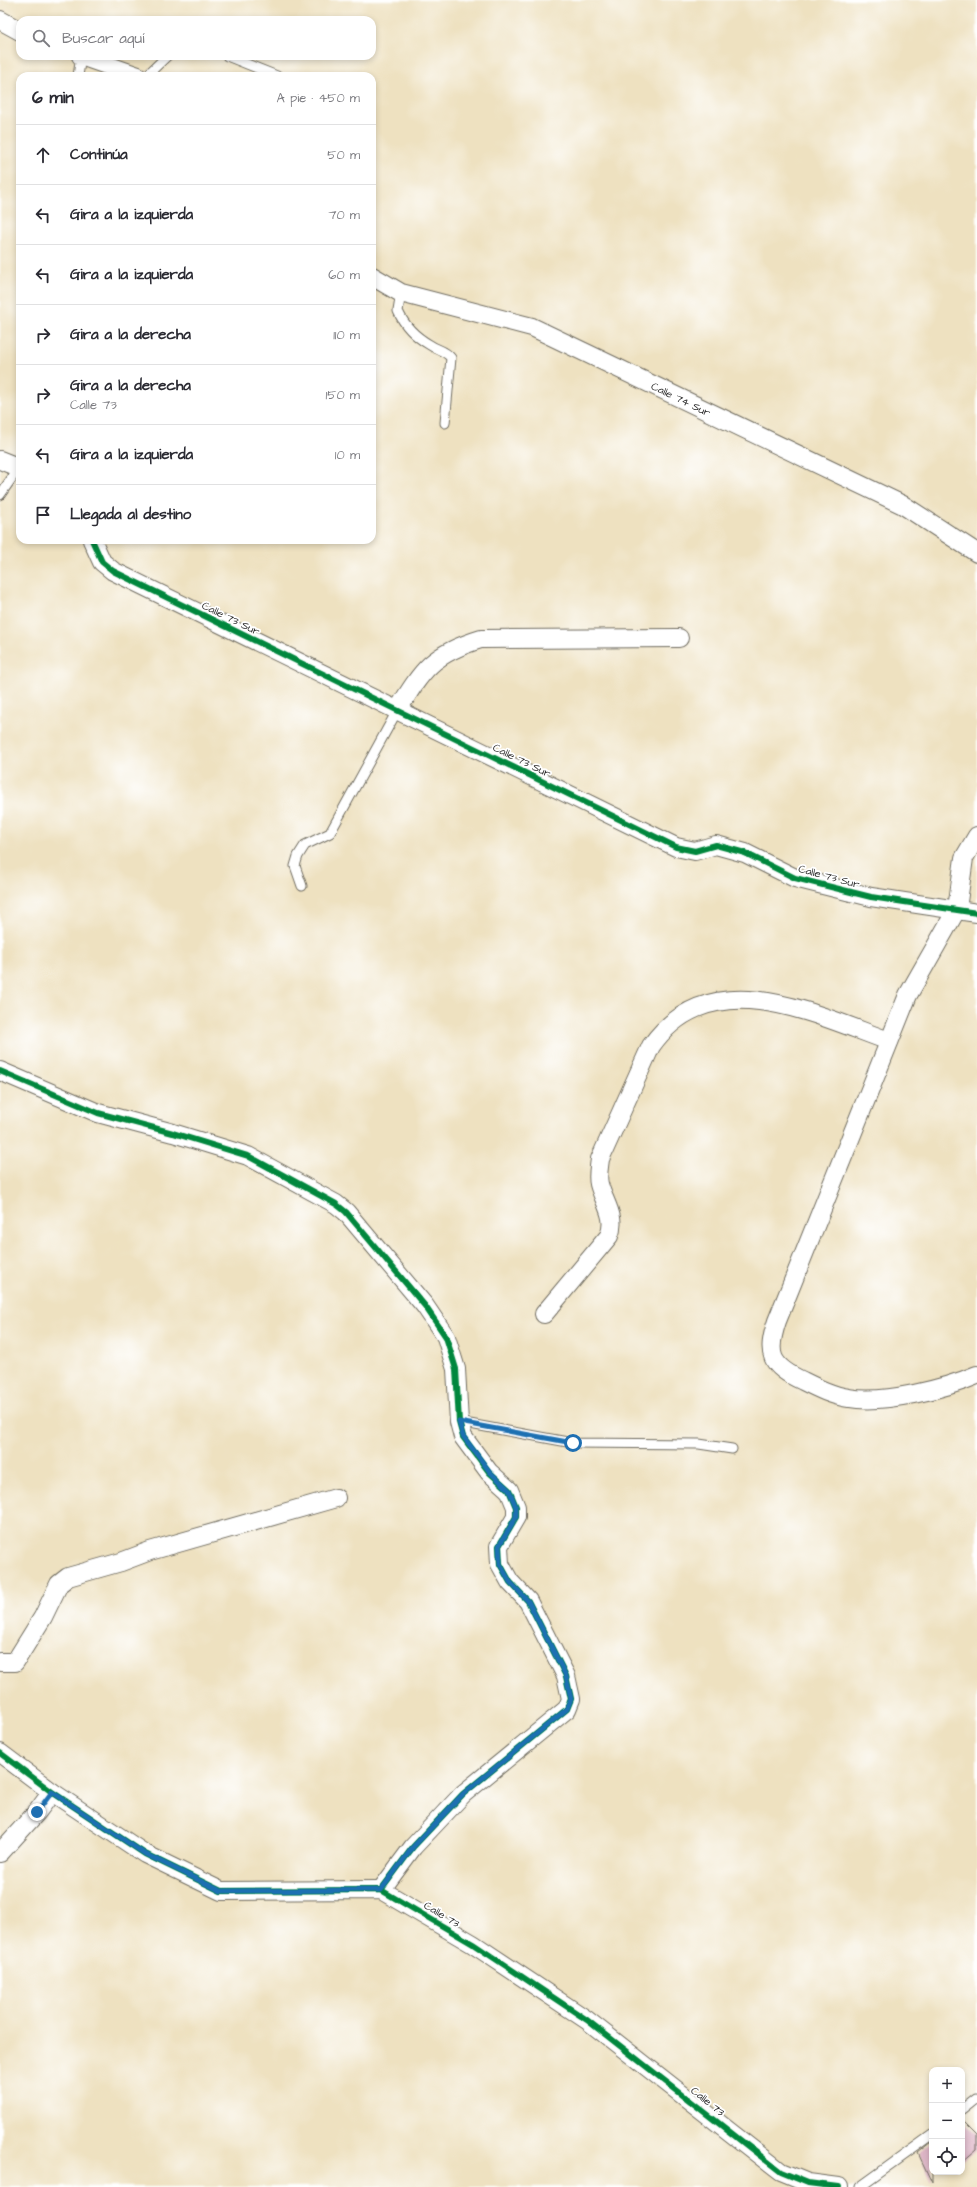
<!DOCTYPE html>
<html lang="es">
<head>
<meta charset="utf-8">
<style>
	:root { --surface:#fff; --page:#f2f2f3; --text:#2b2b33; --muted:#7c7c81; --line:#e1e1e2 }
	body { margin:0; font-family:"Architects Daughter",sans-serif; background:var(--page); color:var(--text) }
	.controls { position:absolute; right:12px; bottom:12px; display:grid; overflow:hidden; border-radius:8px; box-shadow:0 2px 6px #0003 }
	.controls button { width:36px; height:36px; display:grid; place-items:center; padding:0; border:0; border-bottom:1px solid var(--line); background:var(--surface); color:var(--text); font:20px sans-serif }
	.stop { position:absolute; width:12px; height:12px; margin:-9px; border:3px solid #1f6fb2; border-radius:50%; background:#fff }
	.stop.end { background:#1f6fb2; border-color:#fff; box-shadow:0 1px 4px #0008 }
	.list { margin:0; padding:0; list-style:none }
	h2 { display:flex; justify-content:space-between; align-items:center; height:52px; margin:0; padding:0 16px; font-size:17px }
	h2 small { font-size:13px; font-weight:400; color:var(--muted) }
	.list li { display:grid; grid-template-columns:26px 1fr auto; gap:12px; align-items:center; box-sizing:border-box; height:60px; padding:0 16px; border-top:1px solid var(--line) }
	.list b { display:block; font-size:15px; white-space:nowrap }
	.list p { margin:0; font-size:13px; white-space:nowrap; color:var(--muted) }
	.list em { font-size:13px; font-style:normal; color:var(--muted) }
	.icon { flex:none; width:22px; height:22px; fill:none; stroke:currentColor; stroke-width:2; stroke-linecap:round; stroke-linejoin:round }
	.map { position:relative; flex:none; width:977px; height:2187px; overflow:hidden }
	.search { position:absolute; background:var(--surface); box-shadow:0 2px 6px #0003; left:16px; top:16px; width:360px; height:44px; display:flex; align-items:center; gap:10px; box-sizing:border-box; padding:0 14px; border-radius:12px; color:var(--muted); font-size:15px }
	.panel { position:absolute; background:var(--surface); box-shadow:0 2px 6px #0003; left:16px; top:72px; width:360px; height:472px; border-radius:12px }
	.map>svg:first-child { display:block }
</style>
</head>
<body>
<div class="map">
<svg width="977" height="2187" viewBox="0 0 977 2187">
	<rect width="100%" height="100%" fill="#fff"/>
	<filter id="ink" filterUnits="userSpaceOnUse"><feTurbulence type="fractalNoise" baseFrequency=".025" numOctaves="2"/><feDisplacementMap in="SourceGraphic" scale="8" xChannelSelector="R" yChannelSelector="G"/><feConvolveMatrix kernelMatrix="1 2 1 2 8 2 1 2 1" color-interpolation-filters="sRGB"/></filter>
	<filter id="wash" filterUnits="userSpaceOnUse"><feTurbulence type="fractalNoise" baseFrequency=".012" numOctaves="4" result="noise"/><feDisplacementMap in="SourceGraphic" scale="16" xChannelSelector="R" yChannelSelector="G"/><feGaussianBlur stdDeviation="0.9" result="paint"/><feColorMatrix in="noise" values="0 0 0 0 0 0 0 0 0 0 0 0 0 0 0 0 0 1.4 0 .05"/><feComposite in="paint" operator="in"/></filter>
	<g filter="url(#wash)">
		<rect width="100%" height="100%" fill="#eee1c0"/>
		<g id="blocks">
			<g fill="#d4a1b7">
				<polygon points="962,2120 977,2135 977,2149 962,2162"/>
				<polygon points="932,2142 932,2183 918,2153"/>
			</g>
		</g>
	</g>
	<g filter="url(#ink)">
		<use href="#blocks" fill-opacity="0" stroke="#6f6b5f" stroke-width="1"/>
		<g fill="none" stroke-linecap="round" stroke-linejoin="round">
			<defs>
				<g id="lane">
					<polyline points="227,56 277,76"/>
					<polyline points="78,76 81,56"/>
					<polyline points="146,76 167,56"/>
					<path d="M401 293 398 311C404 325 416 337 430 345 437 350 445 350 451 358L445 423"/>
					<polyline points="0,495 19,468"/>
					<polyline points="302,886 295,866 298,856 305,845 330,833 397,711"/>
					<polyline points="459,1422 573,1443 699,1444 732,1449"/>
					<polyline points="962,2110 977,2098"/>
					<polyline points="860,2187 932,2135"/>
				</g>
				<g id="street">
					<polyline points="0,20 20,31"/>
					<polyline points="81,56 138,76"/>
					<polyline points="372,276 401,293 532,327 903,505 977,553"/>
					<polyline points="0,460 20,468"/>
					<polyline points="92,540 102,562 113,571 676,847 695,851 716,845 745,853 795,878 871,897 977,913"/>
					<path d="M397 711C423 669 432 654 481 639L679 638"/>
					<path d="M977 836 964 858 957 909 908 995 777 1321C766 1354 770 1366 803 1381 817 1388 833 1396 849 1398 884 1404 944 1389 977 1375"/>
					<polyline points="0,1071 98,1113 173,1133 248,1156 336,1204 346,1212 425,1306 446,1337 456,1369 459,1422 463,1437 489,1472 509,1490 516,1507 516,1517 499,1546 500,1564 510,1582 528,1601 566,1676 571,1699 567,1709 463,1794 413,1847 381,1890"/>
					<path d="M544 1314 609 1236C617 1217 604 1203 599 1184 597 1176 599 1168 600 1159L651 1046C711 961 813 1014 889 1041"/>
					<polyline points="0,1662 15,1662 43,1617 59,1584 68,1577 121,1562 150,1551 336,1498"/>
					<polyline points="0,1753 52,1792 145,1854 221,1891 381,1890 473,1944 587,2020 781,2172 808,2183 839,2187"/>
					<polyline points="0,1853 37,1812 52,1792"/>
				</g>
			</defs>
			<use href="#lane" stroke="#6f6b5f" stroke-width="11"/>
			<use href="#street" stroke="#6f6b5f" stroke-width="20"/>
			<use href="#lane" stroke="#fff" stroke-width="9"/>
			<use href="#street" stroke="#fff" stroke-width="18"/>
			<defs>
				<g id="cycleway">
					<polyline points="92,540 102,562 113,571 676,847 695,851 716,845 745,853 795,878 871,897 977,913"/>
					<polyline points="0,1071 98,1113 173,1133 248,1156 336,1204 346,1212 425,1306 446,1337 456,1369 459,1422 463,1437 489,1472 509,1490 516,1507 516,1517 499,1546 500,1564 510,1582 528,1601 566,1676 571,1699 567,1709 463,1794 413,1847 381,1890"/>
					<polyline points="0,1753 52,1792 145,1854 221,1891 381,1890 473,1944 587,2020 781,2172 808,2183 839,2187"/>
				</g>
			</defs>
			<use href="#cycleway" stroke="#fff" stroke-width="8"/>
			<use href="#cycleway" stroke="#00873e" stroke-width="6"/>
		</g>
	</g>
	<g fill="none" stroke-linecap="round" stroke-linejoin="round" filter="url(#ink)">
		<polyline stroke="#1f6fb2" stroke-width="5" points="37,1812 52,1792 145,1854 221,1891 381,1890 413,1847 463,1794 567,1709 571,1699 566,1676 528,1601 510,1582 500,1564 499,1546 516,1517 516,1507 509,1490 490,1472 463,1436 459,1422 573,1443"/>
	</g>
	<g text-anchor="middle" stroke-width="3.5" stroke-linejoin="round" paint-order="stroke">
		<g font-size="11" fill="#2b2b2b" stroke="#fff">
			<text transform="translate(681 399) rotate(26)" y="4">Calle 74 Sur</text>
			<text transform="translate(231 618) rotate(26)" y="4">Calle 73 Sur</text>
			<text transform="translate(522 760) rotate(26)" y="4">Calle 73 Sur</text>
			<text transform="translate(829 876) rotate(15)" y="4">Calle 73 Sur</text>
			<text transform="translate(442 1914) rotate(31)" y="4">Calle 73</text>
			<text transform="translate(708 2101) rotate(39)" y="4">Calle 73</text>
		</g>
	</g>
</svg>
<div class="controls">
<button>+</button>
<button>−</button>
<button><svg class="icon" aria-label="locate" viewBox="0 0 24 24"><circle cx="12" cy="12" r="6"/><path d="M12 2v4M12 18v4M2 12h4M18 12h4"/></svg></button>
</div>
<div class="stop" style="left:573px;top:1443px"></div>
<div class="stop end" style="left:37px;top:1812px"></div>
<div class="search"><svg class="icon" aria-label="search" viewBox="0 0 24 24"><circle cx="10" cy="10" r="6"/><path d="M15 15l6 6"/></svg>Buscar aquí</div>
<section class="panel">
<h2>6 min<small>A pie · 450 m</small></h2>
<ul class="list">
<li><svg class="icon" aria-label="ahead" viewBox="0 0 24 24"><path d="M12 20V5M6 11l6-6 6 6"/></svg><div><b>Continúa</b></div><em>50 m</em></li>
<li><svg class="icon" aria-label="left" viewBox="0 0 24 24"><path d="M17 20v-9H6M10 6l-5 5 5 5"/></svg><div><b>Gira a la izquierda</b></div><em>70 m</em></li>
<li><svg class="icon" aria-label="left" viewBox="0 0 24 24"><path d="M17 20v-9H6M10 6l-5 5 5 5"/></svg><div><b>Gira a la izquierda</b></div><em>60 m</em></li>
<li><svg class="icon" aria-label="right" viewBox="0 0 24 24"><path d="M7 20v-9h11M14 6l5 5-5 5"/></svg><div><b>Gira a la derecha</b></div><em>110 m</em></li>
<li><svg class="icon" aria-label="right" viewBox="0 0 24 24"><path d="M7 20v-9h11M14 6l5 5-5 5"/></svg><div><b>Gira a la derecha</b><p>Calle 73</p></div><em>150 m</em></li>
<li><svg class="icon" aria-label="left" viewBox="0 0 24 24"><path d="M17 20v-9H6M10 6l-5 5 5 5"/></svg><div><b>Gira a la izquierda</b></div><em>10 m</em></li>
<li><svg class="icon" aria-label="arrive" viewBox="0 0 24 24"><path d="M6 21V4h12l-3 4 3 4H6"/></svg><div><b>Llegada al destino</b></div></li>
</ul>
</section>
</div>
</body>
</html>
